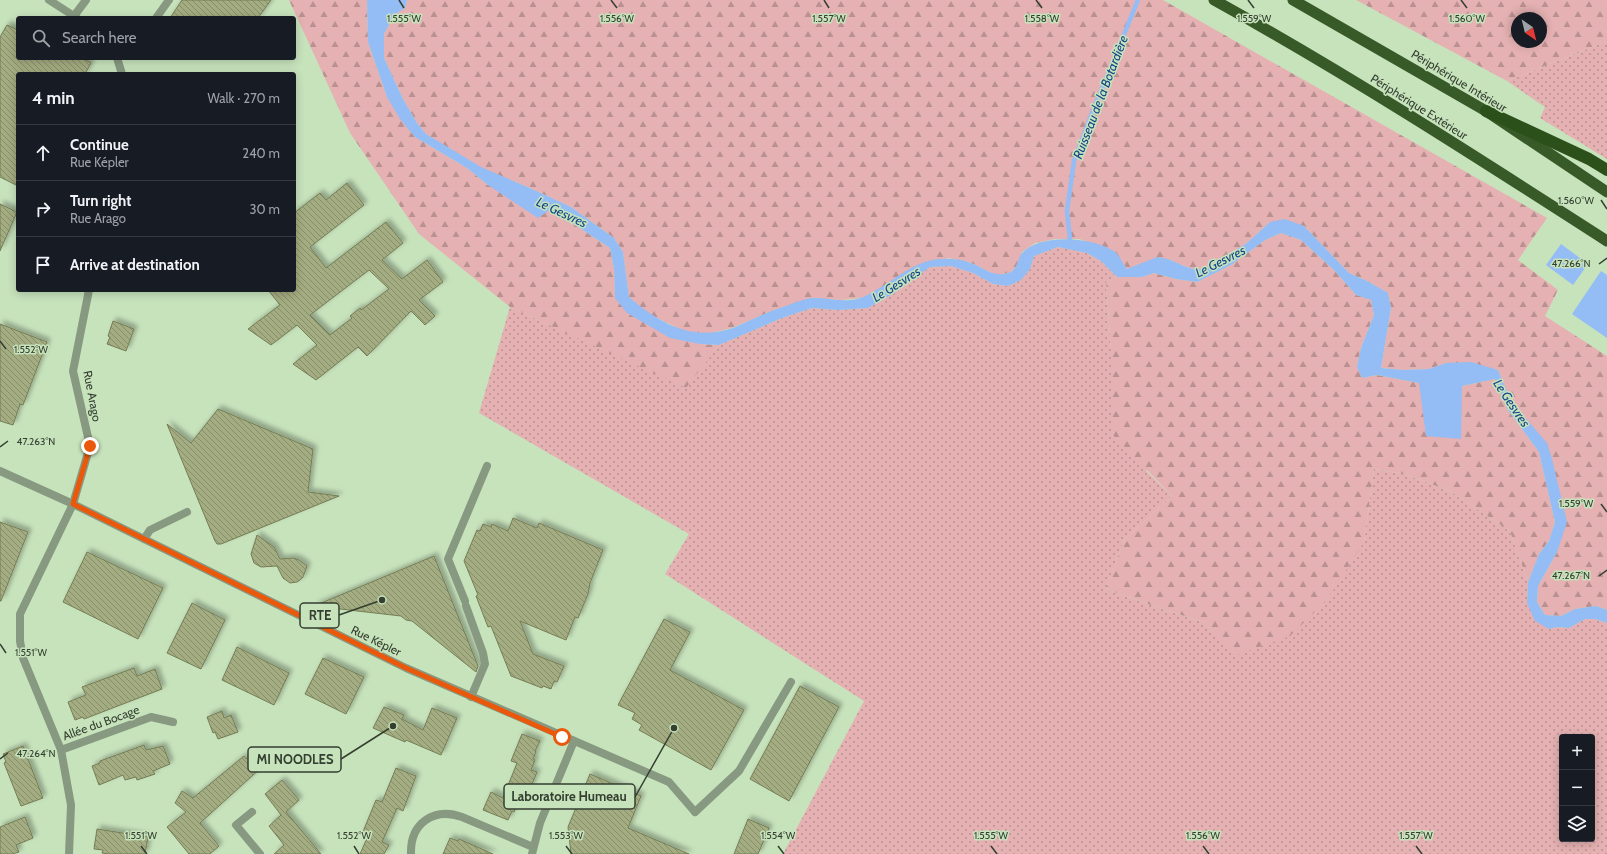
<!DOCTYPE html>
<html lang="en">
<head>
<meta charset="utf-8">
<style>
	:root { --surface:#171b24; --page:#242831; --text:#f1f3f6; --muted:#9ea1a6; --line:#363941 }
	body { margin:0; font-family:Cabin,sans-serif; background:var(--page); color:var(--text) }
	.controls { position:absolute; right:12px; bottom:12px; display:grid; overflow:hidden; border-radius:4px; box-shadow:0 2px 10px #0003 }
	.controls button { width:36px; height:36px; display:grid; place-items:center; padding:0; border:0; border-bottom:1px solid var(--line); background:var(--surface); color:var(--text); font:20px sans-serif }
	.compass { position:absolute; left:1511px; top:12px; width:36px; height:36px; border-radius:50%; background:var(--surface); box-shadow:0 2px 10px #0003; rotate:145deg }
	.stop { position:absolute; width:12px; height:12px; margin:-9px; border:3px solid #ea580c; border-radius:50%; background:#fff }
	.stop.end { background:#ea580c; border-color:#fff; box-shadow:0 1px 4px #0008 }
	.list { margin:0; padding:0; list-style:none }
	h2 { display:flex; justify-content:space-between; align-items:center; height:52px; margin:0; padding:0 16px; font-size:17px }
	h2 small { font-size:13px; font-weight:400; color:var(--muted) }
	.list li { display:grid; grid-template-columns:26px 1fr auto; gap:12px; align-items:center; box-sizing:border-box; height:56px; padding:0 16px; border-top:1px solid var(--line) }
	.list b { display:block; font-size:15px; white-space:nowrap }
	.list p { margin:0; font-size:13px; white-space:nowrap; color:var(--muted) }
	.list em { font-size:13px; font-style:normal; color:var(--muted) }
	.icon { flex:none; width:22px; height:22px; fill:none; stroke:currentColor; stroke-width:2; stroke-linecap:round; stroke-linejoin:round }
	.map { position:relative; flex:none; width:1607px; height:854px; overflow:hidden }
	.search { position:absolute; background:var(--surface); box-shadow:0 2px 10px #0003; left:16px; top:16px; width:280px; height:44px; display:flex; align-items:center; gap:10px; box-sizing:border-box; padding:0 14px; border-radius:4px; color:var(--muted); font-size:15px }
	.panel { position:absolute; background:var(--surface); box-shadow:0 2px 10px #0003; left:16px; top:72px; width:280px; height:220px; border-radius:4px }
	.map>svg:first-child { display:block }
</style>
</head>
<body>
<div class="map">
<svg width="1607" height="854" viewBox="0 0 1607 854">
	<defs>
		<pattern id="grass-dots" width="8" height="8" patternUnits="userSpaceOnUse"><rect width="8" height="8" fill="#e5b1b2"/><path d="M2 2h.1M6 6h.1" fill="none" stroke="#ba9191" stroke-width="1.8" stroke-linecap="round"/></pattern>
		<pattern id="forest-firs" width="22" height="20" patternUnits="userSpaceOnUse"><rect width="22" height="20" fill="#e5b1b2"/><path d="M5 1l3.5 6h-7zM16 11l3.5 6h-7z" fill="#ba9191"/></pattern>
		<pattern id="building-back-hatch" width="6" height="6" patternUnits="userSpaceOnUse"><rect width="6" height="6" fill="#a4ac81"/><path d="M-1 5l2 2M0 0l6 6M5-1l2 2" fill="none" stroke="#868d6a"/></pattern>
		<filter id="shadow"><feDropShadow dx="3.5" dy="-3.5" stdDeviation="2" flood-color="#0004"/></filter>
	</defs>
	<rect width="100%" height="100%" fill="#c7e3bc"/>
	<g fill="url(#grass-dots)" fill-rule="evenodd">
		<polygon points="1607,41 1607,159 1540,118 1545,107 1507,81"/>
		<path d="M1058 247 1087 253 1101 261 1117 277 1106 282 1111 351 1147 472 1172 496 1124 540 1106 589 1162 609 1204 622 1235 656 1364 542 1374 469 1404 474 1450 491 1510 531 1528 582 1527 603 1549 629 1557 627 1569 628 1585 619H1595L1607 623V854H783L864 701 665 574 689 534 479 413 510 307 686 387 719 345 782 318 812 308 838 310 868 308 891 295 930 267 951 266 973 273 993 284 1008 286 1021 280 1030 269 1034 256ZM1562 737H1592V839H1562Z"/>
	</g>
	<g fill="url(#forest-firs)" fill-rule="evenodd">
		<polygon points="289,0 367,0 368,42 387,97 415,137 467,168 488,185 551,209 610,248 614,269 615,297 700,344 719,345 686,388 510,307 419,234 350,133"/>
		<polygon points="407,0 1163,0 1547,218 1518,260 1558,290 1545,316 1607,356 1607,610 1596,606 1575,609 1561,616 1545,615 1537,602 1538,586 1557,552 1552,459 1511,401 1498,370 1446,363 1429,369 1403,370 1381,368 1391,308 1388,293 1369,282 1349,273 1304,226 1270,222 1247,243 1208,267 1196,270 1184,266 1168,259 1142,264 1127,269 1115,252 1100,246 1079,239 1055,239 1035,243 1022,252 1016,268 1009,273 996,275 969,262 948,258 861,298 840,300 812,298 774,310 732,328 707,334 684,331 647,313 629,297 623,252 614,238 571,207 532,189 481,168 426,134 417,123 403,99 384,58 384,34 394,15 405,8"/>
		<path d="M1356 0H1607V41L1507 81ZM1517 18H1541V42H1517Z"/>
		<polygon points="1281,233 1301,240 1334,270 1356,295 1371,299 1374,315 1361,348 1357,367 1362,378 1377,375 1419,383 1421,387 1462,386 1495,379 1508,410 1539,452 1555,522 1549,541 1539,554 1528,582 1510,531 1450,491 1404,474 1374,469 1364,542 1327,600 1290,636 1234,656 1204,622 1162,609 1106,589 1124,540 1172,496 1112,434 1111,351 1106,281 1117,277 1142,277 1154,273 1176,279 1197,282 1231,265 1265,240"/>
	</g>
	<g fill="#94bcf5">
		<path d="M367 0H407L405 8 394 15 384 34V58L403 99 417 123 426 134 481 167 532 189 571 207 614 238 623 252 629 297C659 323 692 342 733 328 750 321 766 312 783 307 792 304 803 299 812 298 829 297 847 304 863 297 886 287 908 265 932 260 944 258 957 258 968 262 982 266 992 278 1008 273 1018 270 1017 258 1023 252 1042 233 1095 237 1115 252 1120 256 1123 264 1127 269L1157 257 1168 259 1184 266 1196 270 1208 267 1247 243 1270 222 1285 219 1304 226 1349 273 1369 282 1388 293 1391 308 1381 368 1403 370 1429 369 1446 363 1471 362 1498 370 1511 401 1547 443 1552 459 1567 522 1557 552 1538 586 1537 602 1545 615 1561 616 1575 609 1596 606 1607 610V623L1595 619H1585L1569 628 1557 627 1549 629 1535 621 1527 603 1528 582 1539 554 1549 541 1555 522 1539 452 1508 410 1495 379 1462 386 1461 439 1426 436 1419 383 1377 375 1362 378 1357 367 1361 348 1374 315 1371 300 1356 295 1334 270 1301 240 1281 233 1265 240 1231 265 1197 282 1176 279 1154 273 1142 277H1117L1101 261 1087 253 1058 247 1034 256 1030 269 1021 280 1008 286 993 284 973 273 951 266 930 267 891 295 868 308 838 310 812 308 782 318 719 345 700 344 670 338 627 313 615 298 614 269 610 248 551 209 538 218 488 185 467 168 415 137 400 119 387 97 368 42Z"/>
		<polygon points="1561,244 1588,264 1573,285 1546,265"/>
		<polygon points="1601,271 1607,275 1607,338 1572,314"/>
	</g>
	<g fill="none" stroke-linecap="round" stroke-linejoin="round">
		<polyline stroke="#94bcf5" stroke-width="4.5" points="1067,243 1070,239 1067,211 1074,161 1092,113 1138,0"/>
	</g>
	<g fill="url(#building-back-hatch)" stroke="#757d54" fill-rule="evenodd" filter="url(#shadow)">
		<polygon points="182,0 271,0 258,18 170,18"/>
		<polygon points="7,25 18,30 18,58 82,58 91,63 85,74 18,74 18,186 0,177 0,37"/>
		<path d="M347 183 364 205 310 247 326 268 386 222 403 243 382 260 402 279 427 260 443 282 419 300 435 316 425 325 411 311 367 356 358 347 316 380 293 364 317 345 297 325 271 345 248 329 280 305 268 290H294V213L320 193 326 200ZM369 270 389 289 361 310 360 308 350 316 352 318 330 335 310 315Z"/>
		<polygon points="0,204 17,212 0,251"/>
		<polygon points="113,321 134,329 126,351 107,344 110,337 108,336"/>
		<polygon points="0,324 47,342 23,405 20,404 13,425 0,421"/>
		<polygon points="218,409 313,449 308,492 339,496 221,544 217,544 215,541 167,424 191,443"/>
		<polygon points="513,518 537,528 539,523 603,550 590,583 588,594 578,618 575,617 566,640 520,621 533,654 564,666 557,682 554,681 551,689 543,686 542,688 511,676 491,626 488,627 476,596 478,595 464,561 477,530 480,531 483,524 491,527 492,524 508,531"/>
		<polygon points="0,522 28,532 1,601 0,601"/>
		<polygon points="257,535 274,547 280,559 293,558 299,560 307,566 303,577 300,580 297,582 290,583 283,578 277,566 261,567 254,563 251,554"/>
		<polygon points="87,552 163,588 138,639 63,602"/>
		<polygon points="434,556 478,666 476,672 412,621 406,620 401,616 314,606"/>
		<polygon points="192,603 225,620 201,669 167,653"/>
		<polygon points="664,619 690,632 670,670 744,710 711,770 639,730 642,725 632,719 635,713 618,705"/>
		<polygon points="237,647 289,673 274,705 222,680"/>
		<polygon points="323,658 364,677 346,714 305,694"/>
		<polygon points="134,668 137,676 155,669 162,689 84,719 83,717 75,720 68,702 86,695 82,687"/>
		<polygon points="800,686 839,707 789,801 750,779"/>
		<polygon points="384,707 404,715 402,719 423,730 432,708 457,718 441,755 406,740 405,742 373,728"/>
		<polygon points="222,711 224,718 231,715 238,732 218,739 215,732 213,733 207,717"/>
		<polygon points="522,734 540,741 535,751 536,752 533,759 535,760 531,770 537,772 523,806 517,804 514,812 512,811 508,820 483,810 491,792 503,798 517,763 511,761"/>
		<polygon points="144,745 146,750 163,746 170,764 153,771 155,774 137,780 136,777 125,780 123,775 99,785 92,766 100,763 100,761"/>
		<polygon points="23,746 43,798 21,806 4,763 6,762 3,754"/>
		<polygon points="252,754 262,767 200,823 219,846 210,854 189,854 167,827 186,812 175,803 182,791 193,798 244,756 246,759"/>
		<polygon points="396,768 416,776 403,811 397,808 386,833 382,842 389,845 384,854 360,854 368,836 362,834 376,800 382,802"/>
		<polygon points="590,774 641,796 628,828 689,854 571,854 568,827"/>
		<polygon points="282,780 299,800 286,812 321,854 274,854 284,845 269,826 281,815 265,794"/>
		<polygon points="25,817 33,838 16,845 19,852 12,854 0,854 0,827"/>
		<polygon points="748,819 769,828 758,854 734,854"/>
		<polygon points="97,829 148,837 145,854 109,854 102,853 103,850 94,849"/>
		<polygon points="450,838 458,841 459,839 493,854 443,854"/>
	</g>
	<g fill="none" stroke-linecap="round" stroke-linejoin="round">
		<g stroke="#879980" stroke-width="8">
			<polyline points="74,16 86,0"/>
			<polyline points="156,18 169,0"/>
			<polyline points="144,539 150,530 187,512"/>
			<polyline points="465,601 448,559 487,466"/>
			<polyline points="466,606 483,653 485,664 471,697"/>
			<polyline points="695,812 739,771 791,682"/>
		</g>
		<g stroke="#879980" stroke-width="8">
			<polyline points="49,0 77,18"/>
			<polyline points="117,58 122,74"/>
			<polyline points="0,471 73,504 406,668 669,782 695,812"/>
			<polyline points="61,750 151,717 173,722"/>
			<polyline points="252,812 236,825 260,854"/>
			<polyline points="69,854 71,805 61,750 23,658 20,641 20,614 73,504 90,446 73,371 89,290"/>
			<path d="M411 854C410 823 434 807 462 817L533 847"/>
			<polyline points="532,854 540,823 574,741"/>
		</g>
		<g stroke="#385a28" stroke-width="11">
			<path d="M1214 0C1348 74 1478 158 1607 241"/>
			<polyline points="1293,0 1486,111 1607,192"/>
		</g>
		<polyline stroke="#2b501a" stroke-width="12" points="1486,111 1589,159 1607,170"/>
	</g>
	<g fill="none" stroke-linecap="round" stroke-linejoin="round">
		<polyline stroke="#ea580c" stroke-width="5" points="90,446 73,504 406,668 562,737"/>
	</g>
	<path fill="none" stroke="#343f30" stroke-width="1.5" d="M399 0 404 8M611 0 617 8M824 0 829 8M1036 0 1042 8M1248 0 1254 8M1461 0 1467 8M1601 200 1607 209M1599 264 1607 258M0 341 6 349M0 447 8 441M1601 504 1607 512M1599 576 1607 570M0 644 6 653M0 759 8 753M141 846 147 854M354 846 359 854M566 846 572 854M778 846 784 854M991 846 997 854M1203 846 1209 854M1416 846 1422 854"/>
	<g text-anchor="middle" stroke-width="3" stroke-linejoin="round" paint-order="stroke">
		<g font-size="12" fill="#343f30" stroke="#c7e3bc">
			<text transform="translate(1459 81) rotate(31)" y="4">Périphérique Intérieur</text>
			<text transform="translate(1419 107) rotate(32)" y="4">Périphérique Extérieur</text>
			<text transform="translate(92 396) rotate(79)" y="4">Rue Arago</text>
			<text transform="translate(376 641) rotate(26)" y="4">Rue Képler</text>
			<text transform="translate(101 723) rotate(-20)" y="4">Allée du Bocage</text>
		</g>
		<g font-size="13" font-style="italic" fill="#144688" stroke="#c7e3bc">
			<text transform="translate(1100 97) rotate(-69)" y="5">Ruisseau de la Botardière</text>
			<text transform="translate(562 212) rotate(25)" y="5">Le Gesvres</text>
			<text transform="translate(1220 261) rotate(-27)" y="5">Le Gesvres</text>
			<text transform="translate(896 284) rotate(-32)" y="5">Le Gesvres</text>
			<text transform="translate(1512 403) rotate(56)" y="5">Le Gesvres</text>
		</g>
	</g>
	<g font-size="10" text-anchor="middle" fill="#343f30" stroke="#c7e3bc" stroke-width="3" stroke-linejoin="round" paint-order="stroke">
		<text x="404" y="22">1.555°W</text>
		<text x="617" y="22">1.556°W</text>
		<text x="829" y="22">1.557°W</text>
		<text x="1042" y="22">1.558°W</text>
		<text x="1254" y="22">1.559°W</text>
		<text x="1467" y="22">1.560°W</text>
		<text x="1576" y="204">1.560°W</text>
		<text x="1571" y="267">47.266°N</text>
		<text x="31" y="353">1.552°W</text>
		<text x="36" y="445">47.263°N</text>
		<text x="1576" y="507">1.559°W</text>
		<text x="1571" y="579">47.267°N</text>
		<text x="31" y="656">1.551°W</text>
		<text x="36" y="757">47.264°N</text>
		<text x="141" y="839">1.551°W</text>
		<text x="354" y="839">1.552°W</text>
		<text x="566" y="839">1.553°W</text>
		<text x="778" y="839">1.554°W</text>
		<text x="991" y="839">1.555°W</text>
		<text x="1203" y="839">1.556°W</text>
		<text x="1416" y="839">1.557°W</text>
	</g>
	<path fill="none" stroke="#343f30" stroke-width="1.5" d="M382 600L339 615M393 726L341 759M674 728L635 797"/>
	<g fill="#343f30" stroke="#c7e3bc" stroke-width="1.5">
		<circle cx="382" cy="600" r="4"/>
		<circle cx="393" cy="726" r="4"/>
		<circle cx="674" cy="728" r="4"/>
	</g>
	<g fill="#c7e3bc" stroke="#343f30" stroke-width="1.5">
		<rect x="300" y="603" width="39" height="25" rx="4"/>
		<rect x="248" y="747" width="93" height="25" rx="4"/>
		<rect x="504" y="784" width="131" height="25" rx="4"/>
	</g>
	<g font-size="13" text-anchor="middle" font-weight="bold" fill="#343f30">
		<text x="320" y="620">RTE</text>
		<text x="295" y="764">MI NOODLES</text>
		<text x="569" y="801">Laboratoire Humeau</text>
	</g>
</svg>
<div class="controls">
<button>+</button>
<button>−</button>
<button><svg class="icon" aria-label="layers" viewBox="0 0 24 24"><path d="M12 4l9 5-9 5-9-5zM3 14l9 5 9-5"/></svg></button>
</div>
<svg class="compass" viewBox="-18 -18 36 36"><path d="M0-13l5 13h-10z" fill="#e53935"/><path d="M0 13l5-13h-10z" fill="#9ea1a6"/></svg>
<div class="stop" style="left:562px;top:737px"></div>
<div class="stop end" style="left:90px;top:446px"></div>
<div class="search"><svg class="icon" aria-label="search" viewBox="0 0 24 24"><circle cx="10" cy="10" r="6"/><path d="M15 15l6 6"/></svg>Search here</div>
<section class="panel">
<h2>4 min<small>Walk · 270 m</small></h2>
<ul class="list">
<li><svg class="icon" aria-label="ahead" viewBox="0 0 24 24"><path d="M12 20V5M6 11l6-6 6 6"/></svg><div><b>Continue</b><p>Rue Képler</p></div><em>240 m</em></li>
<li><svg class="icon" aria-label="right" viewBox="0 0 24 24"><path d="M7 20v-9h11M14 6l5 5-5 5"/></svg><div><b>Turn right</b><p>Rue Arago</p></div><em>30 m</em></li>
<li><svg class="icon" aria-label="arrive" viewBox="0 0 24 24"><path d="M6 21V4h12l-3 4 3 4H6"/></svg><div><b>Arrive at destination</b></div></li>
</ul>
</section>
</div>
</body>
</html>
